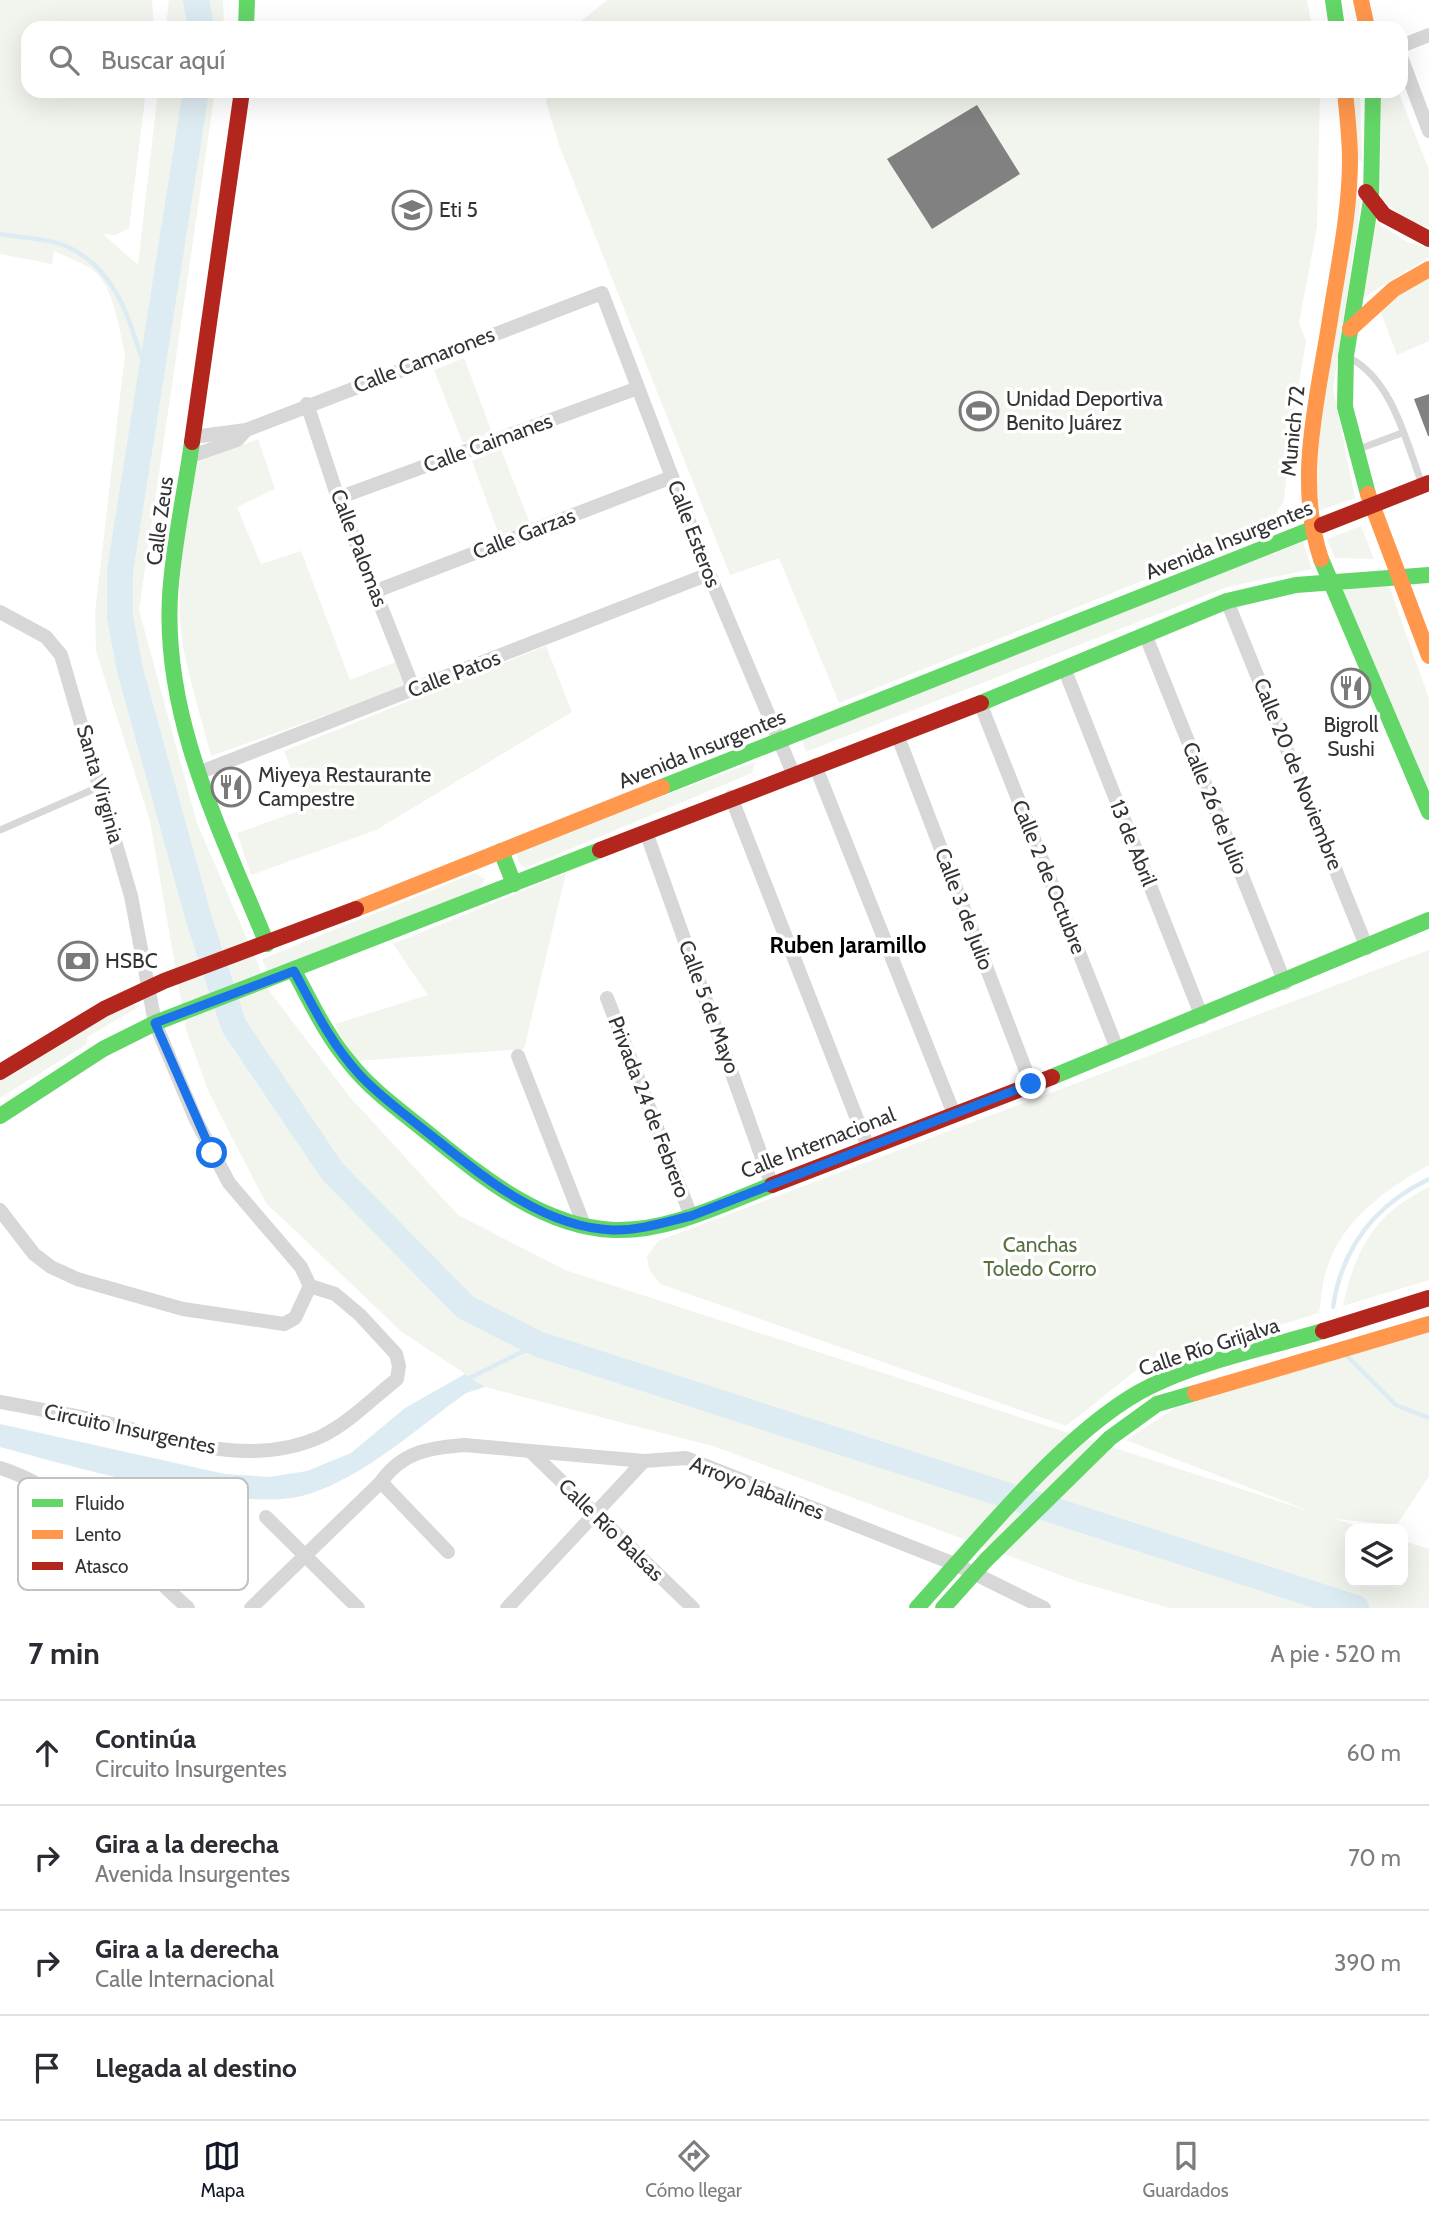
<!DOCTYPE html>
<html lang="es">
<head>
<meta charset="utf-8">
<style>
	:root { --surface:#fff; --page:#f7f7f7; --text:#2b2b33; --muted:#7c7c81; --line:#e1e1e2; --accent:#111827 }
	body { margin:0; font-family:Cabin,sans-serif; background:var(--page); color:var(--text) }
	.controls { position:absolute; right:21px; bottom:21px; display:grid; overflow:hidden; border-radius:14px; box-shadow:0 7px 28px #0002 }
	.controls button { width:63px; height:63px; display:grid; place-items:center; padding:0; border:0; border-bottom:2px solid var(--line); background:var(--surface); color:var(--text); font:35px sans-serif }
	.stop { position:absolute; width:21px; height:21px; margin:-16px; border:5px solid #1a73e8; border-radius:50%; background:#fff }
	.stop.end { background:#1a73e8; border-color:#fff; box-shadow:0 2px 7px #0008 }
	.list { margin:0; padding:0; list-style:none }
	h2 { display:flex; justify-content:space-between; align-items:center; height:91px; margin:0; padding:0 28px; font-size:30px }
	h2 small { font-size:23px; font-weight:400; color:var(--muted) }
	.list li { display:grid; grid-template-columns:46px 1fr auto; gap:21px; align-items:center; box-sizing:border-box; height:105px; padding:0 28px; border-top:2px solid var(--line) }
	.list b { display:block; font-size:26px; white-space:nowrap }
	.list p { margin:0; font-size:23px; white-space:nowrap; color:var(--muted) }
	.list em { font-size:23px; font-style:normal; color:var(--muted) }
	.icon { flex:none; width:38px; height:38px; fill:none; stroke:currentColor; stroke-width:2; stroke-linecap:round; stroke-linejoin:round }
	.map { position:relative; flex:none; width:1429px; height:1608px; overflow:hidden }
	.search { position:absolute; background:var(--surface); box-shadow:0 7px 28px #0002; left:21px; right:21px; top:21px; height:77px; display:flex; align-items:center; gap:18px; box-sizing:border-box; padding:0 24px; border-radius:21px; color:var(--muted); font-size:26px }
	.sheet { height:511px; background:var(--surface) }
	nav { display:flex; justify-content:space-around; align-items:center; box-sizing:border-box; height:98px; border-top:2px solid var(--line); background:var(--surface); font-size:19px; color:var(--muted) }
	nav a { display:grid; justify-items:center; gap:4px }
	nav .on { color:var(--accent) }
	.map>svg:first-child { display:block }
</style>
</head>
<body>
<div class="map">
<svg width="1429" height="1608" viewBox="0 0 1429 1608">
	<rect width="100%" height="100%" fill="#fff"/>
	<g fill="#f1f5ed">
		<path d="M0 0H152L154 28H28V91H146L129 228 115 235 103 234 138 265 158 91H215L139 610 197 823 270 992 349 1096 458 1215 565 1270 1312 1512 1126 1440 1175 1408 1429 1330V1476L1397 1525 1335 1519 1367 1529H1350V1582H1403V1541L1429 1549V1608H1169L1079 1582 716 1447 485 1387 402 1332 266 1203 209 1093 186 1029 150 821 96 651 95 613 125 354C120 332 113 285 94 271 83 263 67 257 54 251L52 264 0 254Z"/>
		<polygon points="169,0 223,0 224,28 166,28"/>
		<polygon points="607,0 1307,0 1312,28 573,28"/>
		<polygon points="548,91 1320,91 1317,227 1299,323 1306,341 1291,430 1284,501 1261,535 1245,540 1226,538 1151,570 1147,579 839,703 779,558 730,575 559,145 546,102"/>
		<polygon points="1348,91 1360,91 1362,162 1354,158"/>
		<path d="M1381 91H1398L1429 170V227C1409 224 1396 212 1381 198Z"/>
		<polygon points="1354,197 1361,200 1333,389 1355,498 1316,512 1320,419"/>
		<polygon points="1373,220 1407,242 1429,248 1429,257 1364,297"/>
		<polygon points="1429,278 1429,341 1397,355 1380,310 1389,301"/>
		<polygon points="464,358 492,432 463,443 434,370"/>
		<path d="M258 439 275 489 237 507 261 564 301 551 350 680 396 662 407 686 211 756C202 721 191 686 184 651 172 590 187 522 197 462Z"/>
		<polygon points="501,449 530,524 499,535 472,461"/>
		<polygon points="1361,526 1374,559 1335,558 1327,539"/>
		<polygon points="1303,542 1312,569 1227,587 806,752 800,736"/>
		<polygon points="1388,583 1429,699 1429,800 1338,588"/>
		<polygon points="546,646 572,712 376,830 251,875 237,833 307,808 284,751"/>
		<polygon points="755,762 752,773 525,868 518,861 516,851"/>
		<polygon points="475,873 485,879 480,888 267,971 262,959"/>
		<polygon points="566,873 524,1049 355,1061 335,1024 428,995 393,944"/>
		<path d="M1429 950V1165C1385 1190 1342 1219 1326 1271 1322 1284 1321 1300 1319 1313L1139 1368 1066 1426 660 1284 649 1269 647 1256 658 1241Z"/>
		<polygon points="132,1001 137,1008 87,1037 87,1044 0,1098 0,1071"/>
		<path d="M1429 1187V1280L1343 1306C1355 1249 1375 1213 1429 1187Z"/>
	</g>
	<path fill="#ddebf3" d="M465 1374 485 1387 466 1393C417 1428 367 1475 309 1494 242 1516 71 1466 0 1447V1424L225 1474 269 1477 307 1471 351 1453 405 1408Z"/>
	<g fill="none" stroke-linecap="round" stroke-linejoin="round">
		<g stroke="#ddebf3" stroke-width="4.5">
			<path d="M0 234C21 238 51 238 70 248 122 274 131 329 149 380"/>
			<path d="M1333 1307C1342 1247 1375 1205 1429 1179"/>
			<polyline points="1348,1357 1396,1405 1429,1418"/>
			<polyline points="466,1380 538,1344"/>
		</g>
		<g stroke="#ddebf3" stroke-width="26">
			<polyline points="196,0 201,28"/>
			<polyline points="196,91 120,571 120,617 130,670 200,923 234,1026 332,1171 465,1307 538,1344 1356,1608"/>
		</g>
	</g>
	<g fill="#818181">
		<polygon points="977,105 1020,174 932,229 887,159"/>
		<polygon points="1429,394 1429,436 1428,436 1414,399"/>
	</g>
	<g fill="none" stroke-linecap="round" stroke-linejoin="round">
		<g stroke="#d7d7d7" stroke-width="7">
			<path d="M1350 358C1393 381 1406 442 1422 484"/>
			<polyline points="1359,449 1402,433"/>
			<polyline points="0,830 101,786"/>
		</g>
		<g stroke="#d7d7d7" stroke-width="14">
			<polyline points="1401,46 1429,35"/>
			<polyline points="1401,57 1429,131"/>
			<polyline points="307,404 338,498 414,690"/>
			<polyline points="193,437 246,430 602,293 709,574 793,773"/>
			<polyline points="189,457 237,440 246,430"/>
			<polyline points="338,498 638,388"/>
			<polyline points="376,591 672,477"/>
			<polyline points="1227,601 1367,948"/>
			<path d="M0 612 46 637 61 655 131 896 155 1023 196 1120 229 1183 301 1267 310 1286 335 1294 360 1315 396 1354 399 1366 397 1379C373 1398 348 1424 320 1437 245 1470 169 1437 95 1420 63 1413 32 1408 0 1402"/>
			<polyline points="1145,634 1285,983"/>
			<polyline points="1064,668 1202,1017"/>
			<polyline points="980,703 1118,1051"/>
			<polyline points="897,734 1031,1084"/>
			<polyline points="815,765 954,1114"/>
			<polyline points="198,773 709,574"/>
			<polyline points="731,797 868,1147"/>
			<polyline points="646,832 771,1183"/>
			<polyline points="607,998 691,1216"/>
			<polyline points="518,1056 584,1225"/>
			<polyline points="0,1210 34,1254 51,1267 77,1279 183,1309 284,1324 295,1318 310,1286"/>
			<polyline points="530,1451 693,1608"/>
			<path d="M0 1468C75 1492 131 1557 188 1608"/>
			<polyline points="381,1482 448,1552"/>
			<polyline points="266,1517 358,1608"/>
			<path d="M251 1608 381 1482C402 1452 428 1448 464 1445L644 1461 686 1458 957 1565 1044 1608"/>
			<polyline points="507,1608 644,1461"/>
		</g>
		<g stroke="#63d668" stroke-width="16">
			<polyline points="1333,0 1337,28"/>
			<polyline points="246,28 247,0"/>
			<path d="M192 442C185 493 173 545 170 596 163 720 222 833 267 944"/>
			<polyline points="1368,494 1345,407 1346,356 1371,200 1373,91"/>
			<polyline points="1321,559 1429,812"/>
			<polyline points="981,703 1227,601 1296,585 1429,575"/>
			<polyline points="662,787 1322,525"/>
			<polyline points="501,851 514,884"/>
			<path d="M294 971C311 1002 326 1035 349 1062 370 1089 398 1109 424 1130 479 1174 540 1227 614 1230 668 1232 723 1204 772 1185"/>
			<polyline points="1052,1077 1429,920"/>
			<polyline points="0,1116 103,1049 155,1023 600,850"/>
			<path d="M917 1608C979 1540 1070 1425 1151 1386 1204 1360 1267 1348 1323 1331"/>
			<polyline points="943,1608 986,1560 1110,1438 1157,1404 1195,1393"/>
		</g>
		<g stroke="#ff974d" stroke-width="16">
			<polyline points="1361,0 1367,28"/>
			<polyline points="1350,329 1394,289 1429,269"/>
			<polyline points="1368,494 1429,656"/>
			<path d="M1321 559C1294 479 1319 394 1331 313 1339 263 1350 210 1350 160 1350 137 1347 114 1345 91"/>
			<polyline points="356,909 662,787"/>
			<polyline points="1195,1393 1429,1324"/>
		</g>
		<g stroke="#b3261e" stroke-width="16">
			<polyline points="1366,192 1384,215 1429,239"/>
			<polyline points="192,442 242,91"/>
			<polyline points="1322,525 1429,483"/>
			<polyline points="600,850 981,703"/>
			<polyline points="0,1072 104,1009 164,981 356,909"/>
			<polyline points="772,1185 1052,1077"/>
			<polyline points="1323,1331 1429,1298"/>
		</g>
	</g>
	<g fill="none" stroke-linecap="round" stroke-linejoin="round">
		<path stroke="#1a73e8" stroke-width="9" d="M212 1153 155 1023 294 971C313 1006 331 1044 359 1074 377 1094 402 1112 423 1129 478 1172 539 1227 612 1230 639 1231 665 1222 691 1216L1031 1084"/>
	</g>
	<defs>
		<symbol id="school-ring" viewBox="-11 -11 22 22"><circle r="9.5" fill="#fff" stroke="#7a7a7a" stroke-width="1.5"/><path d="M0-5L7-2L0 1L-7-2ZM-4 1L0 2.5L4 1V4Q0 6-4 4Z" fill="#7a7a7a"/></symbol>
		<symbol id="stadium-ring" viewBox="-11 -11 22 22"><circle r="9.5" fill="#fff" stroke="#7a7a7a" stroke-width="1.5"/><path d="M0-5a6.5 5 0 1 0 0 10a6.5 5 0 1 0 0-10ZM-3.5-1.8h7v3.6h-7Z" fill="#7a7a7a"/></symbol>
		<symbol id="restaurant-ring" viewBox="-11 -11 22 22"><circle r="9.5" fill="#fff" stroke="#7a7a7a" stroke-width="1.5"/><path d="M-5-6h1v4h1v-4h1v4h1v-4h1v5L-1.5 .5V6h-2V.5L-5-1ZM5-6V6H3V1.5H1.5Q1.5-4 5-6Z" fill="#7a7a7a"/></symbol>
		<symbol id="bank-ring" viewBox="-11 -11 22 22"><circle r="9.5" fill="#fff" stroke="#7a7a7a" stroke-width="1.5"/><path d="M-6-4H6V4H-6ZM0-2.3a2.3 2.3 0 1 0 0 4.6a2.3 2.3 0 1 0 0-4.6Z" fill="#7a7a7a"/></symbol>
	</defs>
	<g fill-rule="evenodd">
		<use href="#school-ring" x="390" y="188" width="44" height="44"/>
		<use href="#stadium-ring" x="957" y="389" width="44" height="44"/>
		<use href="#restaurant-ring" x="1329" y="666" width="44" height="44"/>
		<use href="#restaurant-ring" x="209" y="765" width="44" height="44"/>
		<use href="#bank-ring" x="56" y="939" width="44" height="44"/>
	</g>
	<g text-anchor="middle" stroke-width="7" stroke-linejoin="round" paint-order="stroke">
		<g font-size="21" fill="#333" stroke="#fff" text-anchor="start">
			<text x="439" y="217">Eti 5</text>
			<text x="1006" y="406">Unidad Deportiva<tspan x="1006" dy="24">Benito Juárez</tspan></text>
			<text x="1351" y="732" text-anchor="middle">Bigroll<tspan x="1351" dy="24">Sushi</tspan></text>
			<text x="258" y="782">Miyeya Restaurante<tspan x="258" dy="24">Campestre</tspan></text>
			<text x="105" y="968">HSBC</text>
		</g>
		<g font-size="21" fill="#333" stroke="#fff">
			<text transform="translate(424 360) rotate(-21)" y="7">Calle Camarones</text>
			<text transform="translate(1293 431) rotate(-84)" y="7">Munich 72</text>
			<text transform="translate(488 443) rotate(-20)" y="7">Calle Caimanes</text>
			<text transform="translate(160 521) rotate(-82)" y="7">Calle Zeus</text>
			<text transform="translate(524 534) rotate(-21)" y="7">Calle Garzas</text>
			<text transform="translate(694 534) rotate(69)" y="7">Calle Esteros</text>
			<text transform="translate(1229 540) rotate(-22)" y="7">Avenida Insurgentes</text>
			<text transform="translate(359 548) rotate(69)" y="7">Calle Palomas</text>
			<text transform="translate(454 674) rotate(-21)" y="7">Calle Patos</text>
			<text transform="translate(702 749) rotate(-22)" y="7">Avenida Insurgentes</text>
			<text transform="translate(1298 774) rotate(68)" y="7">Calle 20 de Noviembre</text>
			<text transform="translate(100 784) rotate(74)" y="7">Santa Virginia</text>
			<text transform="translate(1215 808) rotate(68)" y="7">Calle 26 de Julio</text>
			<text transform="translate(1133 843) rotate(68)" y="7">13 de Abril</text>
			<text transform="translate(1049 877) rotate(68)" y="7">Calle 2 de Octubre</text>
			<text transform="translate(964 909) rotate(69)" y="7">Calle 3 de Julio</text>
			<text transform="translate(709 1007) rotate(70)" y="7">Calle 5 de Mayo</text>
			<text transform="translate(649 1107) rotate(69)" y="7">Privada 24 de Febrero</text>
			<text transform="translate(818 1143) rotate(-21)" y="7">Calle Internacional</text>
			<text transform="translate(1209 1347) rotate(-18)" y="7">Calle Río Grijalva</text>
			<text transform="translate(130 1429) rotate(12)" y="7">Circuito Insurgentes</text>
			<text transform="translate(757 1488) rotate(21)" y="7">Arroyo Jabalines</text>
			<text transform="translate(611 1530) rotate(44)" y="7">Calle Río Balsas</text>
		</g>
		<g font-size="21" fill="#56703f" stroke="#fff">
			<text x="1040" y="1252">Canchas<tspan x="1040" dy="24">Toledo Corro</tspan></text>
		</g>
		<g font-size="23" font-weight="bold" fill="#000" stroke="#fff">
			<text x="848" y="953">Ruben Jaramillo</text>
		</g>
	</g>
	<rect x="18" y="1478" width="230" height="112" rx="10" fill="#fff" stroke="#c2c2c2" stroke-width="2"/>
	<rect x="32" y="1499" width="31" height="8" fill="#63d668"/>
	<rect x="32" y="1530" width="31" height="9" fill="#ff974d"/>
	<rect x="32" y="1562" width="31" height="8" fill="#b3261e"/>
	<g font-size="19" fill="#333">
		<text x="75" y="1510">Fluido</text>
		<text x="75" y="1541">Lento</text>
		<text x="75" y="1573">Atasco</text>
	</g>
</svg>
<div class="controls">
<button><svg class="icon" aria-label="layers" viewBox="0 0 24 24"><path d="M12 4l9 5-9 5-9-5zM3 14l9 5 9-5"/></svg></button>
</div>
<div class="stop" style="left:212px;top:1153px"></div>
<div class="stop end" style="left:1031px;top:1084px"></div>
<div class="search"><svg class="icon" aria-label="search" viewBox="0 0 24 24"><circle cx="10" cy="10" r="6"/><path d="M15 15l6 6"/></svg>Buscar aquí</div>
</div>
<section class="sheet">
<h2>7 min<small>A pie · 520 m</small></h2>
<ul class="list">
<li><svg class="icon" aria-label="ahead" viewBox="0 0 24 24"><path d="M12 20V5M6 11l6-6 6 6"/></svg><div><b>Continúa</b><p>Circuito Insurgentes</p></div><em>60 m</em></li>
<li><svg class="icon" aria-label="right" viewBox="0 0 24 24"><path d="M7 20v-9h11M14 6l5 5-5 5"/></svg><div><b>Gira a la derecha</b><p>Avenida Insurgentes</p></div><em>70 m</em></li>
<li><svg class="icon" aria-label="right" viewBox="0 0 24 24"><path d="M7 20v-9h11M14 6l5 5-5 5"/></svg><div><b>Gira a la derecha</b><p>Calle Internacional</p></div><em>390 m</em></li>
<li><svg class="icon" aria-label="arrive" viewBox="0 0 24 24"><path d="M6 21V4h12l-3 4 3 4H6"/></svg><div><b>Llegada al destino</b></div></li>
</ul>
</section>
<nav>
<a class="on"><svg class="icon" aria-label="map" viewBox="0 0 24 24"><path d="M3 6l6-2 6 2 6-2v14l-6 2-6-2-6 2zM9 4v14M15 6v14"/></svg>Mapa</a>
<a><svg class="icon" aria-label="directions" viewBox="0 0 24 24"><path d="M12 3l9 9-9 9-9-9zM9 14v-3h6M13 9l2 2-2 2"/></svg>Cómo llegar</a>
<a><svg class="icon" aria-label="saved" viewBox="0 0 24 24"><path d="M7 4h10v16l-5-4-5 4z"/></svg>Guardados</a>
</nav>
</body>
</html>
